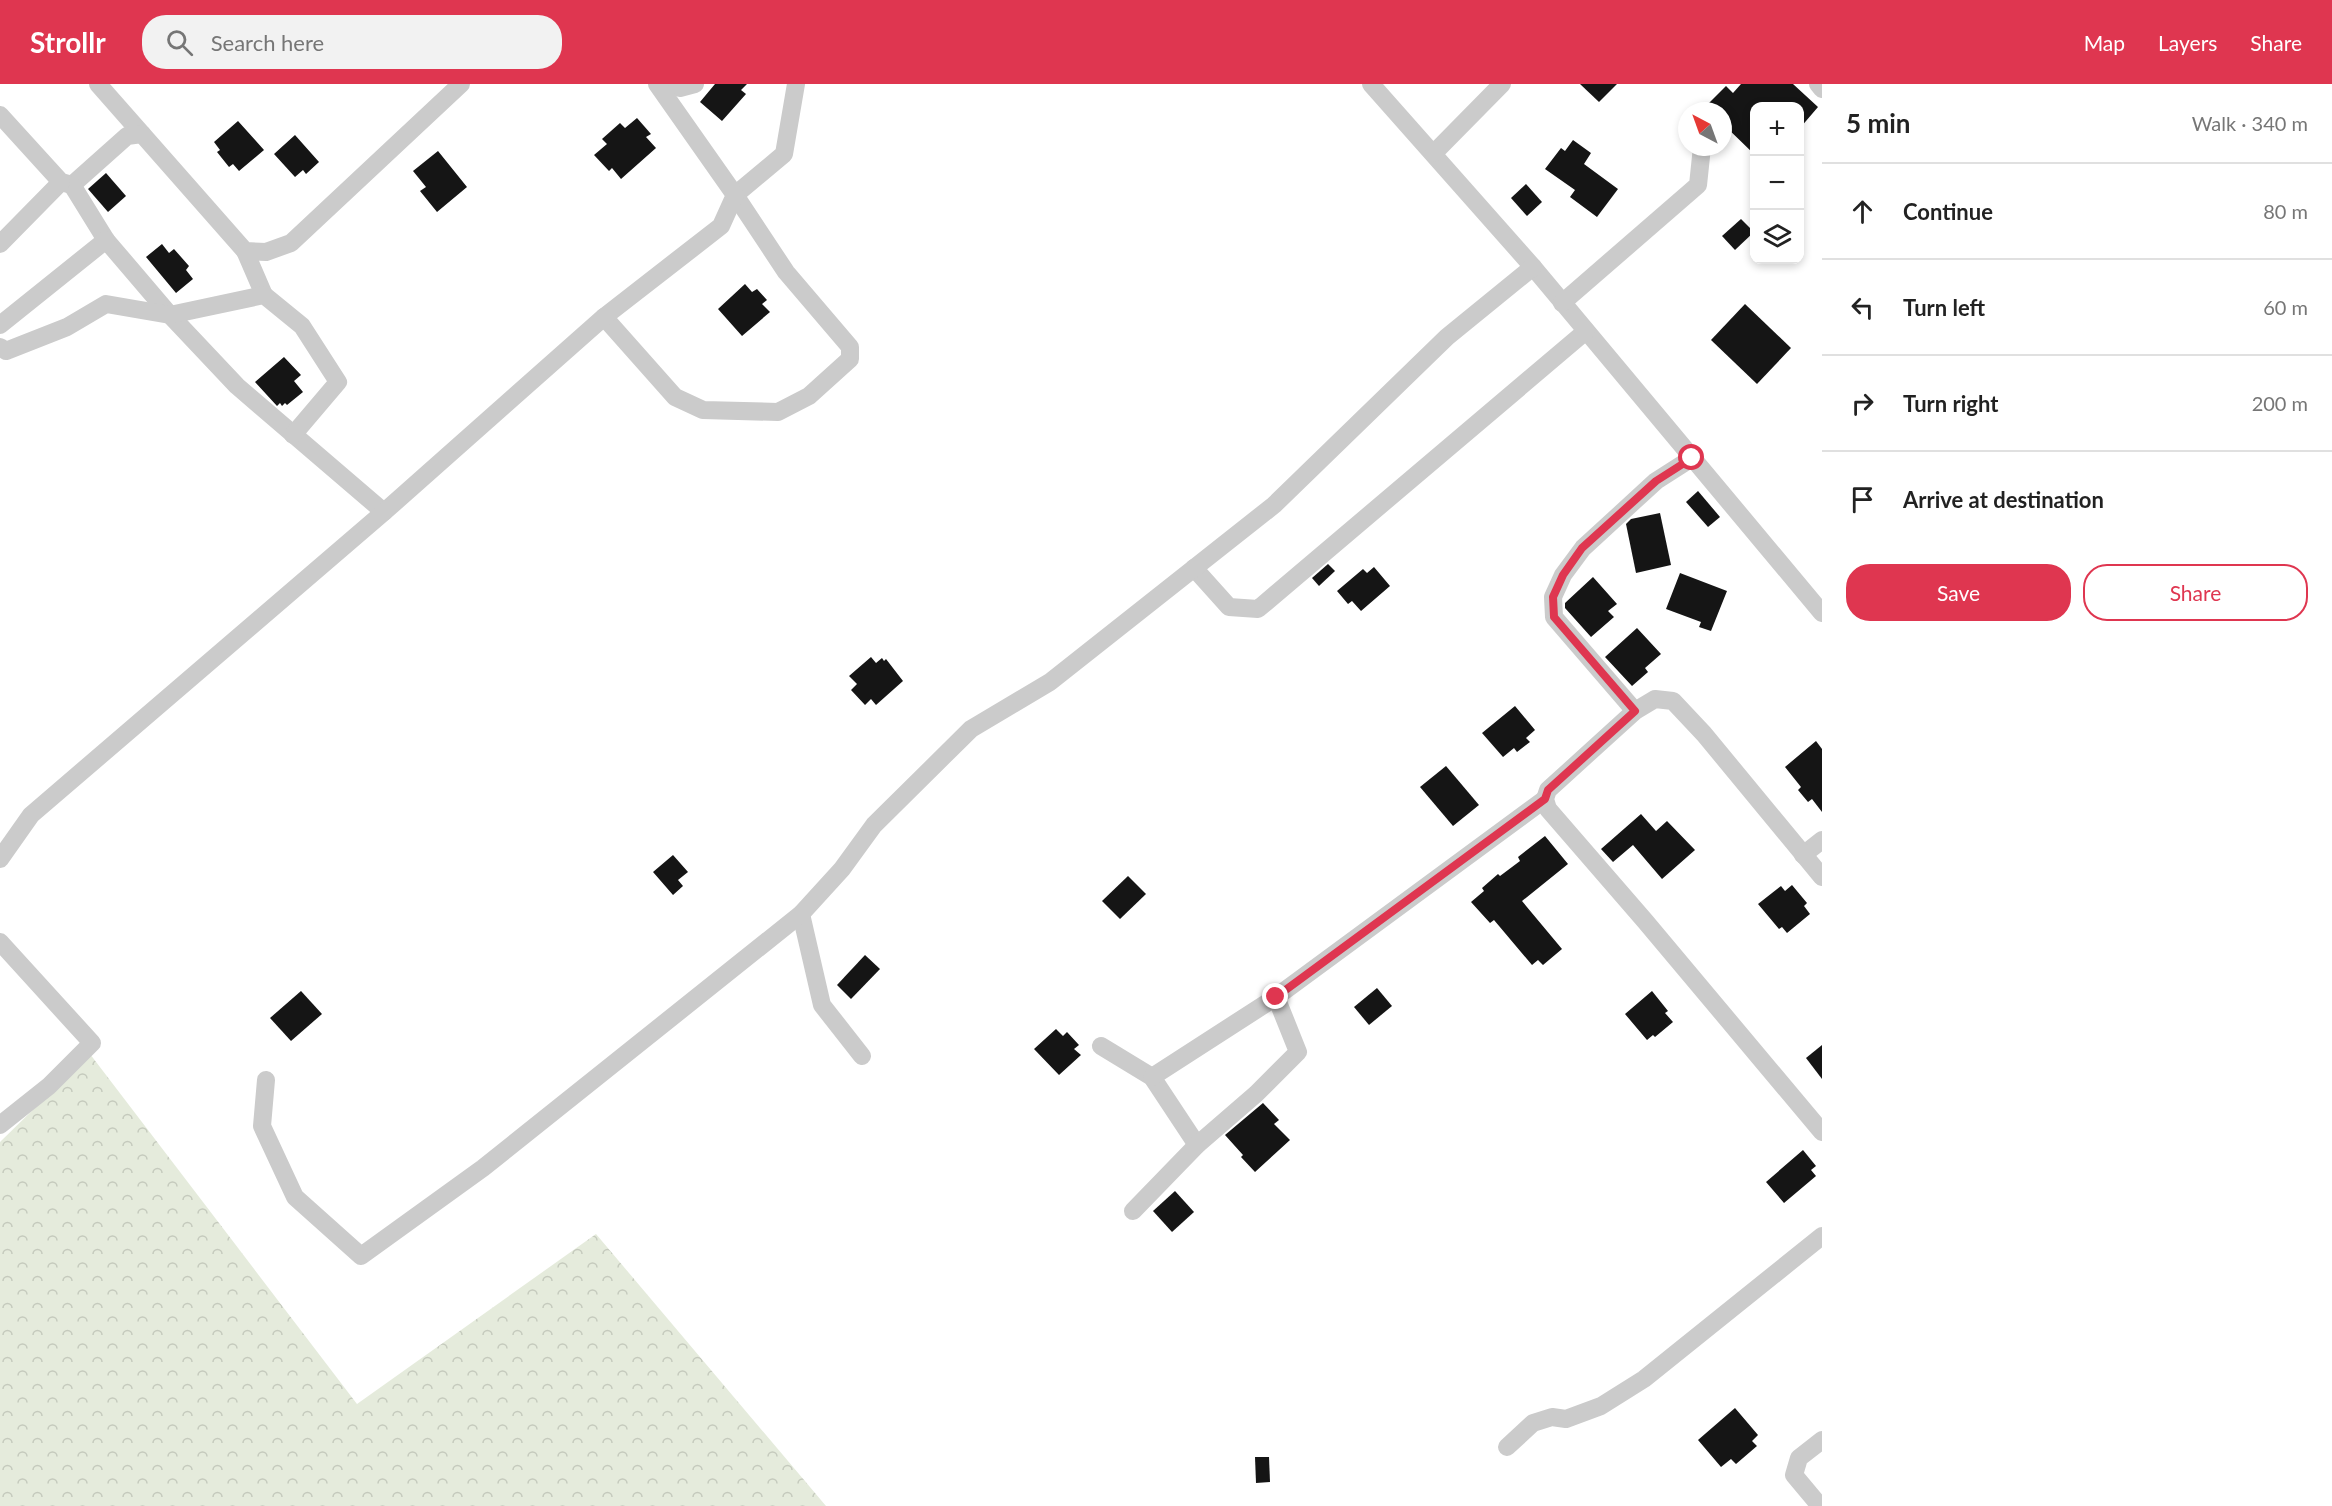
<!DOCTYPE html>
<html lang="en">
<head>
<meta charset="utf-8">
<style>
	:root { --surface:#fff; --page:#f2f2f2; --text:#222; --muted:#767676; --line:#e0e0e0; --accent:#df3650 }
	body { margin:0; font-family:Lato,sans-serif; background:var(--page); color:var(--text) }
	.controls { position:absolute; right:18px; top:18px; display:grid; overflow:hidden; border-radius:12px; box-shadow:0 3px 9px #0003 }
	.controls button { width:54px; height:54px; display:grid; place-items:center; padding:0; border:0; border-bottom:2px solid var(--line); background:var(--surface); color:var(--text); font:30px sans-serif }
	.compass { position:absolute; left:1678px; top:18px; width:54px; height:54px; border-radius:50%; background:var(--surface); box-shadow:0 3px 9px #0003; rotate:319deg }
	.stop { position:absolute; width:18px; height:18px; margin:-14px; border:4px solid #df3650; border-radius:50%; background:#fff }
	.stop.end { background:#df3650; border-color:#fff; box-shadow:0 2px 6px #0008 }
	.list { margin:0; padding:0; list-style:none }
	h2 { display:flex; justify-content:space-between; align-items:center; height:78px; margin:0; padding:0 24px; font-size:26px }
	h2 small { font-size:20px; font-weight:400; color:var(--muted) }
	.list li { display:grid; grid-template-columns:39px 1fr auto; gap:18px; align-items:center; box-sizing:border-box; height:96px; padding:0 24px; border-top:2px solid var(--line) }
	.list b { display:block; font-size:22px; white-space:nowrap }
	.list em { font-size:20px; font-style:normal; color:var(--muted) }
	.actions { display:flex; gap:12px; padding:18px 24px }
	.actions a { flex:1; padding:14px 0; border:2px solid var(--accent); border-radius:24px; text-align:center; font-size:21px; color:var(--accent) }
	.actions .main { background:var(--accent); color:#fff }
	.icon { flex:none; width:33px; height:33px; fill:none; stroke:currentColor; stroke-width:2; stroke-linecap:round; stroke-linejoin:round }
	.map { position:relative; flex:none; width:1822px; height:1422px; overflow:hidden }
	header { display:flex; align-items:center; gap:36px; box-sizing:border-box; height:84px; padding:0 30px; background:var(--accent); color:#fff }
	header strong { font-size:28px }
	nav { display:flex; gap:33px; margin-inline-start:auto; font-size:21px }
	.search { width:420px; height:54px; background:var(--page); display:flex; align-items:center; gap:15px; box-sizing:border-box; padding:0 21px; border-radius:24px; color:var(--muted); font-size:22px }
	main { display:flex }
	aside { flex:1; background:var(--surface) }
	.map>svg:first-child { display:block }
</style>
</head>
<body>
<header>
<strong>Strollr</strong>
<div class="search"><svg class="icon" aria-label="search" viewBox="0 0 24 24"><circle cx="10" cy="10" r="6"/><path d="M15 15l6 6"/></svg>Search here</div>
<nav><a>Map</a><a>Layers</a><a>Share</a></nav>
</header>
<main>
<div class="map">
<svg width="1822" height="1422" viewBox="0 0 1822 1422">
	<defs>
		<pattern id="forest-crowns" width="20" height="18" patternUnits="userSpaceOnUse" patternTransform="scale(1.5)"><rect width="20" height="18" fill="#e5ebdc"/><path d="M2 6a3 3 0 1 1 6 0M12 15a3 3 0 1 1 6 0" fill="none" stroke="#c5cabd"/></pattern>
	</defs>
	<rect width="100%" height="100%" fill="#fff"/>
	<polygon fill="url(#forest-crowns)" points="90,970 357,1320 596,1150 826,1422 0,1422 0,1058"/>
	<g fill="#151515">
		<polygon points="715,0 747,0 741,6 746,10 722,37 700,18"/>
		<polygon points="1580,0 1617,0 1599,18"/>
		<polygon points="1741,0 1793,0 1818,23 1800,44 1800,22 1755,22 1755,71 1723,40 1723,27 1701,27 1726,2 1733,9"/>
		<polygon points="637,34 651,50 646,53 656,64 621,95 612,84 609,87 594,71 607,60 602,55 620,39 625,44"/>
		<polygon points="238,37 264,66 239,87 233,80 229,83 217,68 220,66 214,58"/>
		<polygon points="295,51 319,78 306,90 303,86 295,93 274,70"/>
		<polygon points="1573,56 1591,69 1584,80 1618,105 1597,133 1570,113 1575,106 1545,85 1561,64 1565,67"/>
		<polygon points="438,67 467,103 437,128 420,107 426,103 413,87"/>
		<polygon points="106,89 126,112 108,128 88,105"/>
		<polygon points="1526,100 1542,118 1527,132 1511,114"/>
		<polygon points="1741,135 1754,148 1735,166 1722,152"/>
		<polygon points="162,160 169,169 174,165 189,182 186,186 193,195 176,209 146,173"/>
		<polygon points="745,200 752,208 757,205 767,216 762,220 770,228 742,252 718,225"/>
		<polygon points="1745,220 1791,264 1757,300 1711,256"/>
		<polygon points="284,273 301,291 294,297 303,308 287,321 285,319 282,322 280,319 277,322 255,298"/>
		<polygon points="1698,407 1720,433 1708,443 1686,418"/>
		<polygon points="1660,429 1671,481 1636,489 1626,440 1631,435"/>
		<polygon points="1328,480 1335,487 1319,502 1312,494"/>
		<polygon points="1374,483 1390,502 1361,527 1352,517 1348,520 1337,507 1363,485 1367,489"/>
		<polygon points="1680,489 1727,507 1711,547 1699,543 1701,538 1666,525"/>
		<polygon points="1593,493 1617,520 1608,527 1614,533 1591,553 1565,524 1565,519"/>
		<polygon points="1637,544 1661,570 1645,584 1648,588 1632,602 1605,573"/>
		<polygon points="871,573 876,579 882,574 884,577 886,575 903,597 876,621 871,615 865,621 851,606 857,600 849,592"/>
		<polygon points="1515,622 1535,646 1526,654 1530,658 1517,668 1514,664 1503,673 1482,649"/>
		<polygon points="1816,657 1822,665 1822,728 1812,715 1808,718 1798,706 1801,703 1785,683"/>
		<polygon points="1446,682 1479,721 1453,742 1420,703"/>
		<polygon points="1641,730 1656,747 1667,737 1695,766 1662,795 1633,761 1613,778 1601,765"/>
		<polygon points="1545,752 1568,780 1522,817 1562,865 1543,881 1538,876 1532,881 1494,836 1490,839 1471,818 1484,807 1482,804 1498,790 1500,792 1520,777 1518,773"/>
		<polygon points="673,771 688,788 678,796 683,802 673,811 653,788"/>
		<polygon points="1128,792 1146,810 1120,835 1102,817"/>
		<polygon points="1792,801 1807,819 1804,822 1810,830 1787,849 1782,843 1779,845 1758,820 1781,802 1785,807"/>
		<polygon points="865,871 880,885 851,915 837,901"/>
		<polygon points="1377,904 1392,922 1369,941 1354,923"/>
		<polygon points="301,907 322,930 291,957 270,934"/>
		<polygon points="1652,907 1668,927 1665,929 1673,938 1655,953 1653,951 1647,956 1625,930"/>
		<polygon points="1056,945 1063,952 1067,948 1079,961 1074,965 1081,971 1059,991 1034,965"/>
		<polygon points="1822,961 1822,995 1806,974"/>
		<polygon points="1263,1019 1279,1036 1274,1040 1290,1056 1255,1088 1241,1073 1243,1071 1225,1051"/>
		<polygon points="1803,1066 1816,1082 1811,1086 1816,1092 1784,1119 1766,1098"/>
		<polygon points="1175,1107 1194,1128 1172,1148 1153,1127"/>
		<polygon points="1735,1324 1758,1351 1752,1357 1757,1362 1736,1380 1731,1375 1721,1383 1698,1356"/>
		<polygon points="1255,1373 1269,1373 1270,1398 1256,1399"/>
	</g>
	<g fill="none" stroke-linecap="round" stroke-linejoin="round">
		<g stroke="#cbcbcb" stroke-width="18">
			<polyline points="98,0 142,50"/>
			<polyline points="675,0 680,4 695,0"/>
			<polyline points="1371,0 1533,183 1822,529"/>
			<polyline points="1818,0 1822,5"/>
			<polyline points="0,31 61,98 72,101 127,52 142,50 245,167 266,168 291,159 461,0"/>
			<polyline points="1434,69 1502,0"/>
			<polyline points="72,101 106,156 170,231 237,302 384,428"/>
			<polyline points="0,160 61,98"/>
			<polyline points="245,167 264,211"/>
			<polyline points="1562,219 1698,101 1702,63"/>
			<polyline points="604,233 675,313 703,326 778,328 809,312 850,275 850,263 786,188 735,111 784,70 796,0"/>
			<polyline points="0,241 106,156"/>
			<polyline points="0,263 6,267 67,243 106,220 170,231 264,211 302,242 338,298 293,351"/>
			<polyline points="1194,484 1229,523 1258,525 1586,247"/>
			<polyline points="1635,627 1554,533 1553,513 1563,491 1583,464 1656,397 1692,374"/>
			<polyline points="1803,771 1822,756"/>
			<polyline points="0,775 31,731 384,428 604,233 721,142 735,111 657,0"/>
			<polyline points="1822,793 1704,650 1673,617 1655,615 1635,627 1548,706 1545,715 1548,725 1645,837 1822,1048"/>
			<polyline points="801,830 822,921 862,972"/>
			<polyline points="0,858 92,959 49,1002 0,1041"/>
			<polyline points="1101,962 1152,993 1197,1061"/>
			<polyline points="1152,993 1276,913"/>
			<polyline points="266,996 262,1042 295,1113 361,1172 483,1084 801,830 842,785 874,741 971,645 1050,598 1274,421 1447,253 1533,183"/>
			<polyline points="1133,1127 1197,1061 1256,1010 1298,968 1276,913 1545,715"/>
			<polyline points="1507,1363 1533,1339 1552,1333 1566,1335 1601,1322 1644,1295 1822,1152"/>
			<polyline points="1820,1422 1794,1391 1799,1374 1822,1356"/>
		</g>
	</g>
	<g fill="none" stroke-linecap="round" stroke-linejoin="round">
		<polyline stroke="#df3650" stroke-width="8" points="1276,913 1545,715 1548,706 1635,627 1554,533 1553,513 1563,491 1582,464 1656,397 1692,374"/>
	</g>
</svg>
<div class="controls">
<button>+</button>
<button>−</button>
<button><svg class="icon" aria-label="layers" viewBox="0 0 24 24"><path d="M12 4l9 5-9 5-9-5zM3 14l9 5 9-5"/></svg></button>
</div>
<svg class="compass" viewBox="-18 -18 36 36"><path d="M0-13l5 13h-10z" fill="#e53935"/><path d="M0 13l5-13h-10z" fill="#767676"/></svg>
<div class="stop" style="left:1692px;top:374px"></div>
<div class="stop end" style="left:1276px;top:913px"></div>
</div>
<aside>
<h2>5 min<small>Walk · 340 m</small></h2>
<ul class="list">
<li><svg class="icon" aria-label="ahead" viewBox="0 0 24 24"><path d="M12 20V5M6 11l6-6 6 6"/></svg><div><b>Continue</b></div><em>80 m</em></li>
<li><svg class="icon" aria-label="left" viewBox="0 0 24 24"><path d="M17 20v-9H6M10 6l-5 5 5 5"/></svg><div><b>Turn left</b></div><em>60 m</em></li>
<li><svg class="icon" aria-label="right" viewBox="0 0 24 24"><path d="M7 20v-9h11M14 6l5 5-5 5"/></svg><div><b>Turn right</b></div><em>200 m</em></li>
<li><svg class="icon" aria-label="arrive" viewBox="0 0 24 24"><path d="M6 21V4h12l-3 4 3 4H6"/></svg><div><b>Arrive at destination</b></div></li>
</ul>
<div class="actions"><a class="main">Save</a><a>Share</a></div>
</aside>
</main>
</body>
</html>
